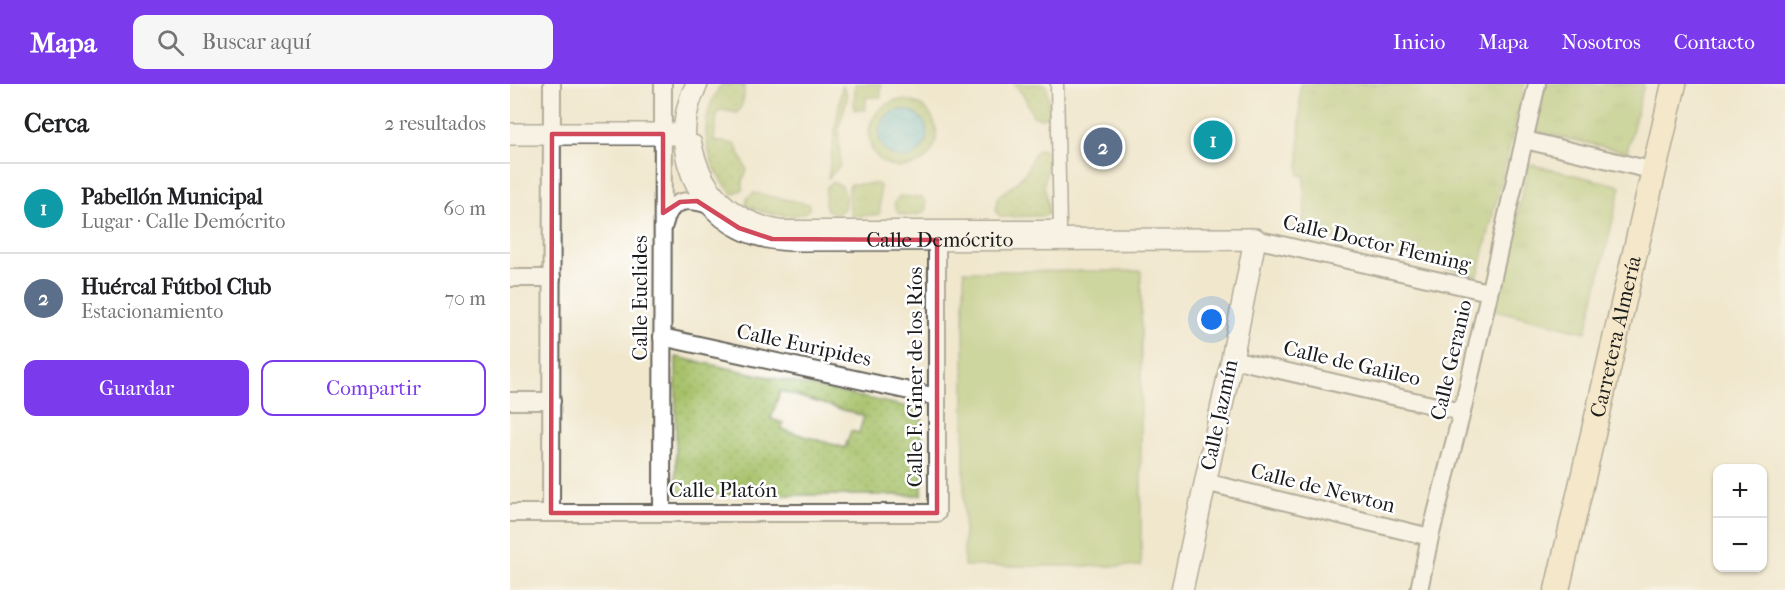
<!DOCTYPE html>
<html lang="es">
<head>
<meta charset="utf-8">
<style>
	:root { --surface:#fff; --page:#f6f6f6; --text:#202124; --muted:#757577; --line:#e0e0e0; --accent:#7c3aed }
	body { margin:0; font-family:"IM FELL French Canon",serif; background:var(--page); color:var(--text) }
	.controls { position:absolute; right:18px; bottom:18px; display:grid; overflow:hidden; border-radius:12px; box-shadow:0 2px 4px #0004 }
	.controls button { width:54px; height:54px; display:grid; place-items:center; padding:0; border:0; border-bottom:2px solid var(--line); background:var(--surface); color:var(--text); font:30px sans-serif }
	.you { position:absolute; left:702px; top:236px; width:21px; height:21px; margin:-15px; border:4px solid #fff; border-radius:50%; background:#1a73e8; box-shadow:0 0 0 9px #1a73e833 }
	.badge { display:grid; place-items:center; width:39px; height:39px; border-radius:50%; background:var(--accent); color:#fff; font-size:20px; font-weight:700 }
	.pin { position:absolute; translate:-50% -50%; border:3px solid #fff; box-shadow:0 2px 6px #0006 }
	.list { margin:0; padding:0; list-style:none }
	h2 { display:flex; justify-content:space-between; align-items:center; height:78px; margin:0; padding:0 24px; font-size:26px }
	h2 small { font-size:20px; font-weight:400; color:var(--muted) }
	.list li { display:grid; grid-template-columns:39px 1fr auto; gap:18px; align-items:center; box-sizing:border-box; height:90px; padding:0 24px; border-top:2px solid var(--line) }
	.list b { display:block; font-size:22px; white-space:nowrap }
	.list p { margin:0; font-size:20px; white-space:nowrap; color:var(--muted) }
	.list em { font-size:20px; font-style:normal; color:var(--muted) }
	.actions { display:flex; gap:12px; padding:18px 24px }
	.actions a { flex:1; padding:14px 0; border:2px solid var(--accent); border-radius:12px; text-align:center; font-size:21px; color:var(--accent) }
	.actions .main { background:var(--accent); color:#fff }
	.icon { flex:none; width:33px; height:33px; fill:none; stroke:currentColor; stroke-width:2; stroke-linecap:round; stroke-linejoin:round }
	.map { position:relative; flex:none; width:1275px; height:506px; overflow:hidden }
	header { display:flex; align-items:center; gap:36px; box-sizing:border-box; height:84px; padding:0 30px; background:var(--accent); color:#fff }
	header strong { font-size:28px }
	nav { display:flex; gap:33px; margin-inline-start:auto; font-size:21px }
	.search { width:420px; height:54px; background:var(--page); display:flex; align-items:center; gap:15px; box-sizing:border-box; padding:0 21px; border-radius:12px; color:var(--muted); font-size:22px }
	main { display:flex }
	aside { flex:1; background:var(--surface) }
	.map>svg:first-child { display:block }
</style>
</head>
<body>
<header>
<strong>Mapa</strong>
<div class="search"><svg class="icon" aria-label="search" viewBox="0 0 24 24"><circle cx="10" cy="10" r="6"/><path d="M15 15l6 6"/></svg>Buscar aquí</div>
<nav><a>Inicio</a><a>Mapa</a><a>Nosotros</a><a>Contacto</a></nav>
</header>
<main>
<aside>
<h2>Cerca<small>2 resultados</small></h2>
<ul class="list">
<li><span class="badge" style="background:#0f9aa8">1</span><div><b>Pabellón Municipal</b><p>Lugar · Calle Demócrito</p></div><em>60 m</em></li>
<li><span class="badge" style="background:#5c6f8a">2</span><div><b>Huércal Fútbol Club</b><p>Estacionamiento</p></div><em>70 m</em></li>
</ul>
<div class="actions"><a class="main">Guardar</a><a>Compartir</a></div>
</aside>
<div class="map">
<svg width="1275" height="506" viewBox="0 0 1275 506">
	<defs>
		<pattern id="grass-dots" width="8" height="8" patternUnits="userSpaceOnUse" patternTransform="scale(1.5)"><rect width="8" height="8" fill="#a5c066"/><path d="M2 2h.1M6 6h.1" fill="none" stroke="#8da458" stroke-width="1.8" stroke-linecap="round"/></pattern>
		<pattern id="park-tufts" width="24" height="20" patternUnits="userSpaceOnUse" patternTransform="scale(1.5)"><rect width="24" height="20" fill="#a5c066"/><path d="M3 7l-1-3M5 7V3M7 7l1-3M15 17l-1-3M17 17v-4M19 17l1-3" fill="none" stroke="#8da458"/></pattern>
		<pattern id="water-waves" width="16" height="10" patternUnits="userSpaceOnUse" patternTransform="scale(1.5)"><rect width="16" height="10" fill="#53b8d2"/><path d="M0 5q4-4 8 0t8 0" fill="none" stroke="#4495aa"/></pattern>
	</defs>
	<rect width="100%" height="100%" fill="#fff"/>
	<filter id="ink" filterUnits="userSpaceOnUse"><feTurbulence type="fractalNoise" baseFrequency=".0167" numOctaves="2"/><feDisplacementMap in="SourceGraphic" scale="12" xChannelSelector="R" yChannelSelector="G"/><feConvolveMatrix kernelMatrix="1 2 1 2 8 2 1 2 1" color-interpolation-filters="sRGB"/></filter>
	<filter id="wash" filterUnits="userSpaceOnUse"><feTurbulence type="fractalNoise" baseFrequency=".008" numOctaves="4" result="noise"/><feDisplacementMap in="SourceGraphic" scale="24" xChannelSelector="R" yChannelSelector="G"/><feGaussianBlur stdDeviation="1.35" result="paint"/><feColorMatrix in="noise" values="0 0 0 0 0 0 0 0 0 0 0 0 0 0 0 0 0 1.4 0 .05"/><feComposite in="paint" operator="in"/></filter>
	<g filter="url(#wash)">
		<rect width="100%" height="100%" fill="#f0e7cd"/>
		<g fill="url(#grass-dots)" stroke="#606e41" stroke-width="1.5" fill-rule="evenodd">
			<path d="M212 0H234C234 12 235 19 227 29L211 26 207 29 204 57 225 60 237 86 233 96V105L223 110C194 80 186 35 212 0Z"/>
			<polygon points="504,0 536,0 540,26 537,33 529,34 523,32 514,12"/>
			<polygon points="332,1 337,10 337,15 329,43 330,82 318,94"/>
			<path d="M386 16C437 13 440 80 394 83 354 86 344 30 386 16ZM388 26H398L409 68 399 73H388L370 43 376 32Z"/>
			<path d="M530 65 537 68 539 74 534 101 539 129 534 132 491 133 486 128 487 113C498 105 510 98 517 86 521 78 521 69 530 65Z"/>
			<polygon points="322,98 332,102 336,112 334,125 327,130 317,126 315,119 316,104"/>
			<path d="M244 109 299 120V126C286 137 250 129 236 121L237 114Z"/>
			<path d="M389 112 413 114 416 119V126C409 133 396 133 388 129L384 120Z"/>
			<path d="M166 273 412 326V411H166ZM270 307 354 332 349 349 341 347 335 364 271 345 273 339 261 335Z"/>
		</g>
		<g fill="url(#park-tufts)" stroke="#606e41" stroke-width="1.5">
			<polygon points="345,0 371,0 371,13 356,13 356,26 344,26"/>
			<polygon points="790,0 1015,0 968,192 784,145 787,134 795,134 794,91 789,91"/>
			<polygon points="1036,0 1134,0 1117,68 1028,48 1025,44"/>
			<polygon points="1019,80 1111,102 1076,248 984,226"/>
			<polygon points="341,100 368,100 370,102 370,129 368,131 342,132 340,129 339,102"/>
		</g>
		<rect fill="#a5c066" stroke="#606e41" stroke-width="1.5" x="454" y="187" width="177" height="295"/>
		<circle fill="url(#water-waves)" stroke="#386a77" stroke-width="1.5" cx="393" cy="50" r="24"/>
	</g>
	<g filter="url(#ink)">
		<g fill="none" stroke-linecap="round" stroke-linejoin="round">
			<defs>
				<path id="pedestrian" d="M185 58C194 105 223 134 271 143H550L547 0"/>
				<g id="minor">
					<polyline points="1015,56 1145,87"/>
					<path d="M154 141C160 113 179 114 202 122"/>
					<polyline points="745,155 979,208"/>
					<polyline points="0,194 42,194"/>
					<polyline points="152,253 427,313"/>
					<polyline points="722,275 952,328"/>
					<polyline points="0,317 42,317"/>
					<polyline points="695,398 920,453"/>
					<polyline points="0,429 427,429 427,156"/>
					<polyline points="41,429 42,0"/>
					<polyline points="152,429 153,0"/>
					<polyline points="909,506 920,453 952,328 1027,0"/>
				</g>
				<g id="tertiary">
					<path id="s1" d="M187 0C160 51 178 117 231 144 246 152 262 155 280 156L745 155 722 275 672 506"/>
					<polyline points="0,50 174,50"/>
				</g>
				<g id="secondary">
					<path id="s2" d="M1047 506 1164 0"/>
				</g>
			</defs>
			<use href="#pedestrian" stroke="#66635a" stroke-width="15"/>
			<use href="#minor" stroke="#66635a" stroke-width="20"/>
			<use href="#tertiary" stroke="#66635a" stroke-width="24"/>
			<use href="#secondary" stroke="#66635a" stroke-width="27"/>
			<use href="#pedestrian" stroke="#fff" stroke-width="12"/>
			<use href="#minor" stroke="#fff" stroke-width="16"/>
			<use href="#tertiary" stroke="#fff" stroke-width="21"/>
			<use href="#secondary" stroke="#fae7c3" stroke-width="24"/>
		</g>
	</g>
	<path d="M0 0H1275V506H0ZM42 50H153V129L170 118 187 117 229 144 262 155 427 156V429H41Z" fill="#f0e7cd" fill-opacity=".55" fill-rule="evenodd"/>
	<path fill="none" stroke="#d1495b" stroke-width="4.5" stroke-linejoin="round" d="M42 50H153V129L170 118 187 117 229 144 262 155 427 156V429H41Z"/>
	<g text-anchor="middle" stroke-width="5" stroke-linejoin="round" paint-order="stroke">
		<g font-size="21" fill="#1c1c1c" stroke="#fff">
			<text dy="7" stroke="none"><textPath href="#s1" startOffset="368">Calle Demócrito</textPath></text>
			<text transform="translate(867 159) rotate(13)" y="7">Calle Doctor Fleming</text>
			<text transform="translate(130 214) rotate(-90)" y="7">Calle Euclides</text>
			<text dy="7" stroke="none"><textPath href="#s2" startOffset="260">Carretera Almería</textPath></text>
			<text transform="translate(294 261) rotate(12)" y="7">Calle Euripides</text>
			<text transform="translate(941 276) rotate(-77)" y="7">Calle Geranio</text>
			<text transform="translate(842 279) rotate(13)" y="7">Calle de Galileo</text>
			<text transform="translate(405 293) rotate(-90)" y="7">Calle F. Giner de los Ríos</text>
			<text transform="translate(709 331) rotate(-78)" y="7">Calle Jazmín</text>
			<text transform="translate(813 404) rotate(14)" y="7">Calle de Newton</text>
			<text x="213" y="413">Calle Platón</text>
		</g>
	</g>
</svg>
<div class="controls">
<button>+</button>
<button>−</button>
</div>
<div class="you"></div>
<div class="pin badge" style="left:703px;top:56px;background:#0f9aa8">1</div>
<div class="pin badge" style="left:593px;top:63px;background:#5c6f8a">2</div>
</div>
</main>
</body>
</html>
